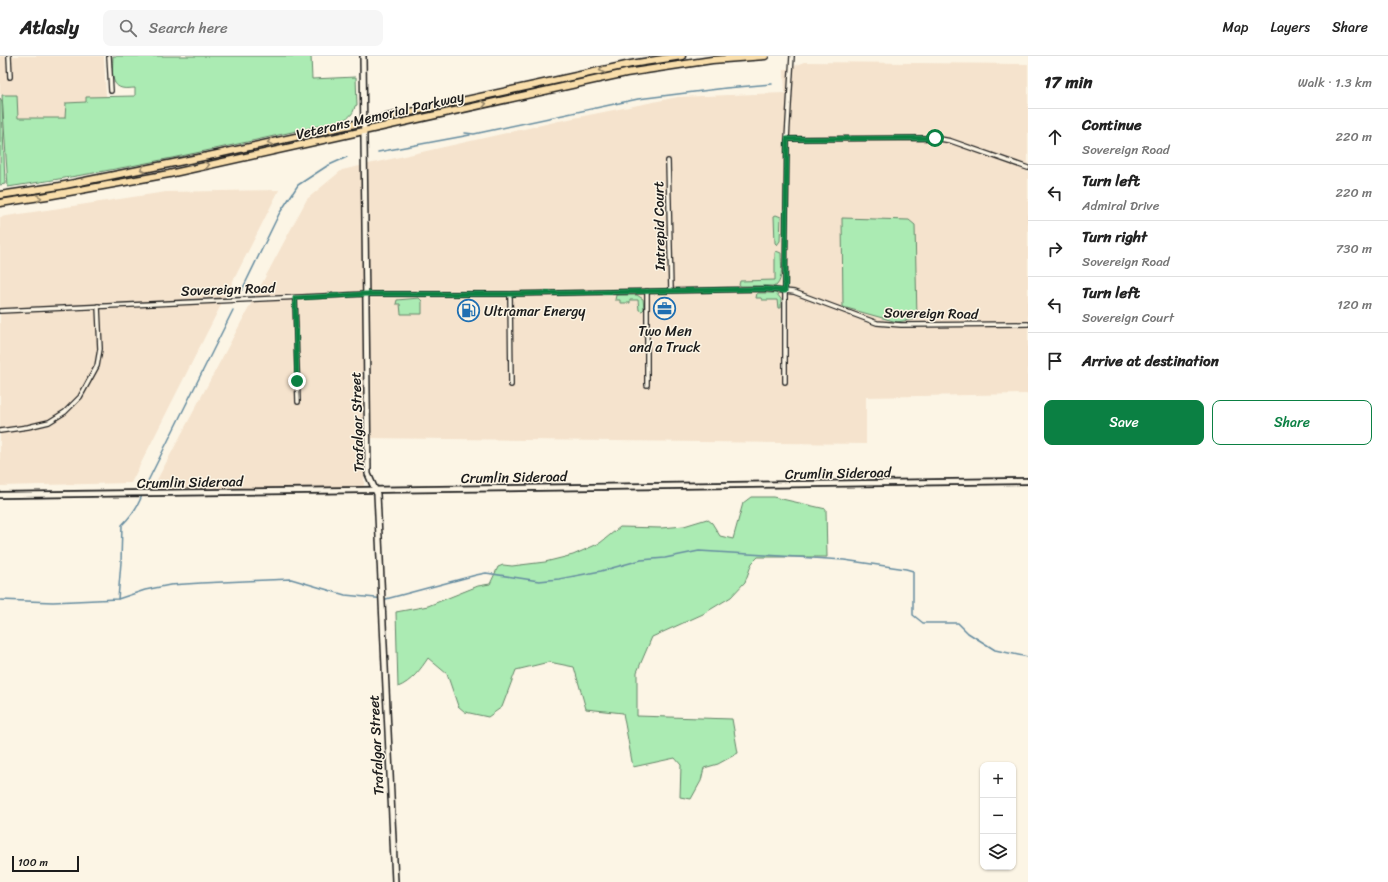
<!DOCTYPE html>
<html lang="en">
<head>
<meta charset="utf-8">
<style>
	:root { --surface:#fff; --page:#f6f6f6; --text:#222; --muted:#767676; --line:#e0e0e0; --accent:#0b8043 }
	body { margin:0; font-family:Sriracha,sans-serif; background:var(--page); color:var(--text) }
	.controls { position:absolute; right:12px; bottom:12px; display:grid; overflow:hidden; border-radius:8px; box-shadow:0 1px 3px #0004 }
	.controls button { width:36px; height:36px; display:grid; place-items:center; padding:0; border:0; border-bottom:1px solid var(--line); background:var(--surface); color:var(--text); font:20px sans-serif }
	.scale { position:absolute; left:12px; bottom:10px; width:67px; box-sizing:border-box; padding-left:4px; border:2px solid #1c1c1c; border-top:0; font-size:11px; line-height:14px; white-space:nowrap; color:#1c1c1c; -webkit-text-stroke:3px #fcf5e5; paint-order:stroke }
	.stop { position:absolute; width:12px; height:12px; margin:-9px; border:3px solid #0b8043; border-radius:50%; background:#fff }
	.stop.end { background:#0b8043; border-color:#fff; box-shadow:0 1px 4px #0008 }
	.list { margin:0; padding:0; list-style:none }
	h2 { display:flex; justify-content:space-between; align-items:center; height:52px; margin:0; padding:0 16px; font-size:17px }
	h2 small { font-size:13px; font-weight:400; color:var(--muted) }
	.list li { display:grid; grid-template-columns:26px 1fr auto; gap:12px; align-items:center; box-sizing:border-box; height:56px; padding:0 16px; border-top:1px solid var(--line) }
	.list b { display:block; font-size:15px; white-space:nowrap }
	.list p { margin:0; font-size:13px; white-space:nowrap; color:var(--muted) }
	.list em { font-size:13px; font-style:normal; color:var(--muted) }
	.actions { display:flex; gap:8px; padding:12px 16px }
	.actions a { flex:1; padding:9px 0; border:1px solid var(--accent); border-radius:8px; text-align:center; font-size:14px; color:var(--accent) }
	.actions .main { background:var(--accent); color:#fff }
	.icon { flex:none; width:22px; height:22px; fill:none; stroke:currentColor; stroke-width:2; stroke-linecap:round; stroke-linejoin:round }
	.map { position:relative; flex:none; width:1028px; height:826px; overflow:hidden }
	header { display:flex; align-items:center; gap:24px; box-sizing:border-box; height:56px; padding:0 20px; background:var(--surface); border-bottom:1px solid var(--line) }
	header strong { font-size:19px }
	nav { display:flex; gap:22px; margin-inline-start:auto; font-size:14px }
	.search { width:280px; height:36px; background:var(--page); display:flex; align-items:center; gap:10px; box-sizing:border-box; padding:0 14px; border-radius:8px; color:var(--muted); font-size:15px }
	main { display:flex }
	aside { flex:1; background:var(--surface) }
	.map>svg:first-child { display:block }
</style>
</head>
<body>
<header>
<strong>Atlasly</strong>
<div class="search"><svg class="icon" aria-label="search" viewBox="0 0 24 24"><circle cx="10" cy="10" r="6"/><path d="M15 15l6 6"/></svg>Search here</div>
<nav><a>Map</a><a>Layers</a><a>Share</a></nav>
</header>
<main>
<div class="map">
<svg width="1028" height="826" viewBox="0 0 1028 826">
	<rect width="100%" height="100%" fill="#fcf5e5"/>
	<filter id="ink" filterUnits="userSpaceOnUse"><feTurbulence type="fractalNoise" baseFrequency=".025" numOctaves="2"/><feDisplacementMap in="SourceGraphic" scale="8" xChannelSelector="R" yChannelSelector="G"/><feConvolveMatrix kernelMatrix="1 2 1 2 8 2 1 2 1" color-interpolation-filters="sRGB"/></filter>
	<g filter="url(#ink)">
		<g fill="#f5e3cd">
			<polygon points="0,0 104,0 106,41 87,41 86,46 65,62 18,62 2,39 0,38"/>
			<polygon points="805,6 1028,8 1028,338 866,341 866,388 364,382 364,432 151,435 307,143 342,114 559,65 678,41 785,37 784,14"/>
			<polygon points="279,134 131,427 0,430 0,161 166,136"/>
		</g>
		<g fill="#abebb3" stroke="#648468">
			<path d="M113 0H311L312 23 356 21 357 49 355 50C353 61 346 63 336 66 227 91 118 115 8 131L2 39H17L18 62H65L66 47 86 46V41L135 40V32C131 32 126 33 122 32 109 29 113 10 113 0Z"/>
			<polygon points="0,42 2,45 5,128 0,129"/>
			<polygon points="776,159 781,161 780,185 777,189 775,187 774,160"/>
			<polygon points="842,162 909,164 915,169 917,263 897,266 843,251"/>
			<path d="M776 195 781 197C781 208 784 222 776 230H741L739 229 740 225 775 224V197Z"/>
			<polygon points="757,237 776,237 781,243 781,252 778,252 777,244 762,244 761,242 756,242"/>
			<polygon points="616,239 637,239 643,243 644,253 642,255 639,254 638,244 630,244 630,247 620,247 620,244 615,244"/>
			<polygon points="419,242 422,245 422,258 401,258 400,248 396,248 397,244"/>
			<path d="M751 441H773L826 453 827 501H758L752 507 745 526 731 541 703 558 652 581 637 616V660L732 663 738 697 718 708 704 712 701 725 691 743 680 741 681 709 675 702 633 711 623 657 586 653 574 611 549 606 516 614 502 651 488 661 465 656 458 650 447 618 428 602C421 613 411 626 398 631L396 556 428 550 478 530 490 528 498 511 503 509 512 510 545 506 573 499 600 487 620 471 661 472 684 470 707 463 712 467 720 480 733 483 743 447Z"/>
		</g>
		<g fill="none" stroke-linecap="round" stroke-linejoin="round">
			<g stroke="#658ca0" stroke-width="1.5">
				<polyline points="465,77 474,78 638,43 726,32 772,28"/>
				<polyline points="378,96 470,79"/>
				<polyline points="242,234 279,158 298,129 327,110 347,101"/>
				<polyline points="143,435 233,254"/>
				<path d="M118 543 121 506 122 469C131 460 138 451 142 439"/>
				<polyline points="0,544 53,546 118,543 145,534 170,529 201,527 291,523 345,539 386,543 476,519 486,517 539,525 559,523 601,515 641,504 665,502 699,495 844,504 906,513 913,515 913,559 923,567 958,567 968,577 995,594 1028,601"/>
			</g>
			<defs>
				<g id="minor">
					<polyline points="9,0 10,21"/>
					<polyline points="109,0 111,35"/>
					<polyline points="787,83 935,82 951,85 1028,112"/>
					<polyline points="668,105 671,234"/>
					<polyline points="510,238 511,329"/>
					<polyline points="295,242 298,346"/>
					<polyline points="0,255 366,238 510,238 765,233 794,236 877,267 901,269 1028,268"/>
					<polyline points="785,326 785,235 787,83 792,0"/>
					<polyline points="647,329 647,235"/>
					<polyline points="0,375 28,371 49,366 65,356 80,341 97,310 100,293 98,250"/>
				</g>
				<polyline id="tertiary" points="0,439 1028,425"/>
				<polyline id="secondary" points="363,0 368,418 377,438 395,826"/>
				<g id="trunk">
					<polyline points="0,139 60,130 213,99 631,8 682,0"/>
					<polyline points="0,147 47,140 169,118 626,17 712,4 765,0"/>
				</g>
			</defs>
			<use href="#minor" stroke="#1c1c1c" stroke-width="6"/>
			<use href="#tertiary" stroke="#1c1c1c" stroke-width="8"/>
			<use href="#secondary" stroke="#1c1c1c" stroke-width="8"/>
			<use href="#trunk" stroke="#1c1c1c" stroke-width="9"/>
			<use href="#minor" stroke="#fcf5e5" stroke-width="3.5"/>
			<use href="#tertiary" stroke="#fcf5e5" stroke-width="4.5"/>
			<use href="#secondary" stroke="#fcf5e5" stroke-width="5"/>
			<use href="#trunk" stroke="#f9deab" stroke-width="6"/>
		</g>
		<defs><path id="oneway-chevron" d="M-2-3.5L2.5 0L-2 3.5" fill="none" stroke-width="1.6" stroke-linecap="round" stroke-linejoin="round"/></defs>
		<g stroke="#96876b">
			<use href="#oneway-chevron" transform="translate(602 14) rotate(168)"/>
			<use href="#oneway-chevron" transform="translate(484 48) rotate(-13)"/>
			<use href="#oneway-chevron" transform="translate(270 86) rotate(167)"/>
			<use href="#oneway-chevron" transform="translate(207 109) rotate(-12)"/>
			<use href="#oneway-chevron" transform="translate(143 113) rotate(169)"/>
			<use href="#oneway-chevron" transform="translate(39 142) rotate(-9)"/>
		</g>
	</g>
	<g fill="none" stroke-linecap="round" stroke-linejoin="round" filter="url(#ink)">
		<polyline stroke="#0b8043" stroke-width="5" points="297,325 295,242 366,238 510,238 765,233 785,235 787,83 935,82"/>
	</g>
	<defs>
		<symbol id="office-ring" viewBox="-11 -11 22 22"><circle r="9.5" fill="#fcf5e5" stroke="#1f6fb2" stroke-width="1.5"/><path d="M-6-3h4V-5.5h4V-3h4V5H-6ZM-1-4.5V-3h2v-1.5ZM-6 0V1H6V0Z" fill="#1f6fb2"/></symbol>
		<symbol id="fuel-ring" viewBox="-11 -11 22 22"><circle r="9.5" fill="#fcf5e5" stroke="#1f6fb2" stroke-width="1.5"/><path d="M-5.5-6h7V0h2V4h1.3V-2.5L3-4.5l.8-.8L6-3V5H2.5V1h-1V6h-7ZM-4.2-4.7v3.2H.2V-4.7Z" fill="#1f6fb2"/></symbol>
	</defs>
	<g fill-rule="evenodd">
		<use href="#office-ring" x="652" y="240" width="25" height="25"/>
		<use href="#fuel-ring" x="456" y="242" width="25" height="25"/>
	</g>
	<g text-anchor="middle" stroke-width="3" stroke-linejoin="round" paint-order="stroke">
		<g font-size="14" fill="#1c1c1c" stroke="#fcf5e5">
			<text transform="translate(380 59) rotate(-13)" y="5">Veterans Memorial Parkway</text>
			<text transform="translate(659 170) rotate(-91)" y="5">Intrepid Court</text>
			<text transform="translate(228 233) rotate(-2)" y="5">Sovereign Road</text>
			<text transform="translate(931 257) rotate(1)" y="5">Sovereign Road</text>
			<text transform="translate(357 366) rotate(-92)" y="5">Trafalgar Street</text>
			<text transform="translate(838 417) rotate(-1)" y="5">Crumlin Sideroad</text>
			<text transform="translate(514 421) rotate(-1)" y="5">Crumlin Sideroad</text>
			<text transform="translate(190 426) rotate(-1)" y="5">Crumlin Sideroad</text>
			<text transform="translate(376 689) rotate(-93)" y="5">Trafalgar Street</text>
		</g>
		<g font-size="14" fill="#1c1c1c" stroke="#fcf5e5" text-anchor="start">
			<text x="484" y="260">Ultramar Energy</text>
			<text x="665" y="280" text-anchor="middle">Two Men<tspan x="665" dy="16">and a Truck</tspan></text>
		</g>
	</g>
</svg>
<div class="controls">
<button>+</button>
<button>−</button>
<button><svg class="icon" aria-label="layers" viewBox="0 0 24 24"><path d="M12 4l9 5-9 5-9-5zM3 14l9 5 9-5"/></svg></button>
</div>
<div class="scale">100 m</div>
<div class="stop" style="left:935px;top:82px"></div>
<div class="stop end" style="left:297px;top:325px"></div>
</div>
<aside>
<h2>17 min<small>Walk · 1.3 km</small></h2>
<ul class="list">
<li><svg class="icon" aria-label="ahead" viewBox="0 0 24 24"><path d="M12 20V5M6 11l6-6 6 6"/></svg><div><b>Continue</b><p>Sovereign Road</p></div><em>220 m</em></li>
<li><svg class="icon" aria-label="left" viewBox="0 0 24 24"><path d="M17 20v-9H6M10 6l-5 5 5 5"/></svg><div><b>Turn left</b><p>Admiral Drive</p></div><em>220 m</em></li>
<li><svg class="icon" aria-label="right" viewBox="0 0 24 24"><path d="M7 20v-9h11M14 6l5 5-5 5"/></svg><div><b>Turn right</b><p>Sovereign Road</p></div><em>730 m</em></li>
<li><svg class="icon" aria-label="left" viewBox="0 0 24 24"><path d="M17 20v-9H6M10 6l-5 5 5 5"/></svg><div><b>Turn left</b><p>Sovereign Court</p></div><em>120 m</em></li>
<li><svg class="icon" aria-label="arrive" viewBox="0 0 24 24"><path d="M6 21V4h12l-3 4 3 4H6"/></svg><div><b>Arrive at destination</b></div></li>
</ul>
<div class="actions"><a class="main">Save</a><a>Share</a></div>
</aside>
</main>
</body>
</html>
